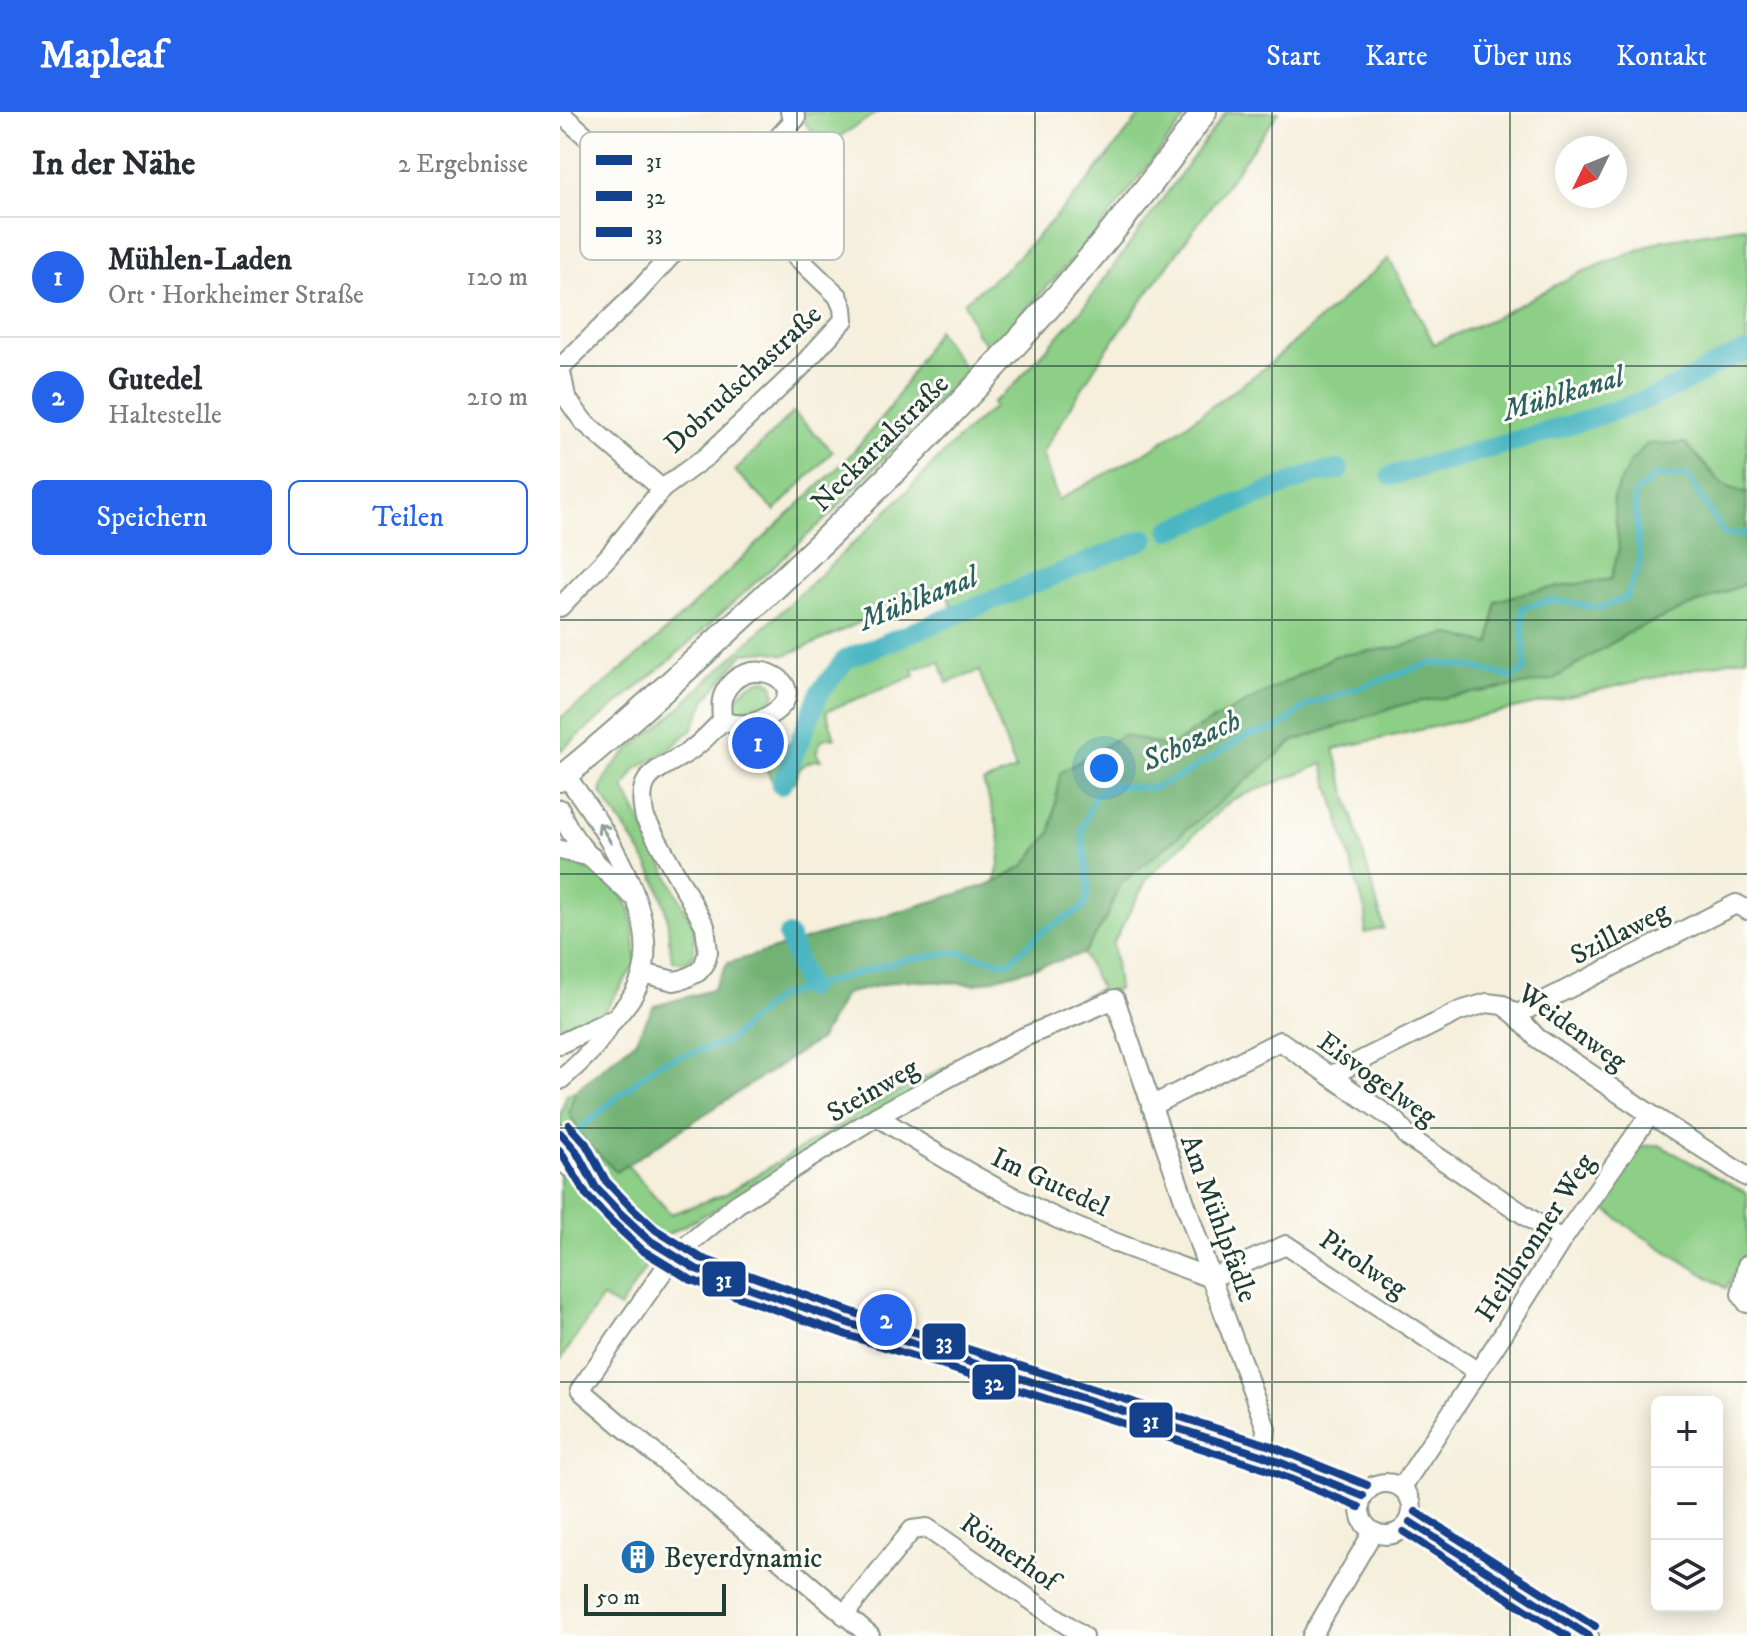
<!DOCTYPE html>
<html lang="de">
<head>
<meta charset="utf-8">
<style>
	:root { --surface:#fff; --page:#f2f2f3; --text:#2b2b33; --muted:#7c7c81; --line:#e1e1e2; --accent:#2563eb }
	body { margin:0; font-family:"IM FELL DW Pica",serif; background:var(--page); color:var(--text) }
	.controls { position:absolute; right:24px; bottom:24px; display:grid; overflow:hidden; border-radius:12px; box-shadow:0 4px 20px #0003 }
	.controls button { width:72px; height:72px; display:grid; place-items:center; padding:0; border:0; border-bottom:2px solid var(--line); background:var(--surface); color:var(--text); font:40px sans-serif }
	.compass { position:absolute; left:995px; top:24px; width:72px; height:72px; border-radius:50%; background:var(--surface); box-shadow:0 4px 20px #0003; rotate:227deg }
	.scale { position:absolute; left:24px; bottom:20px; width:142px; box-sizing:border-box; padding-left:8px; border:4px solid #1f3d34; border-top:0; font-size:22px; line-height:28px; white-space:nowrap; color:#1f3d34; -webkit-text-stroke:6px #fdfcf7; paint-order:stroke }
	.you { position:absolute; left:544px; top:656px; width:28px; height:28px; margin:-20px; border:6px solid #fff; border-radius:50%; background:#1a73e8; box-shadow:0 0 0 12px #1a73e833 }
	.badge { display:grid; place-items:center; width:52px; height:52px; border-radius:50%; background:var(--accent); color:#fff; font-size:26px; font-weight:700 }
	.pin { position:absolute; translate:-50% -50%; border:4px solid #fff; box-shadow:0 2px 8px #0006 }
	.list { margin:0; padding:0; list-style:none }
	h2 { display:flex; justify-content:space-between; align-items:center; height:104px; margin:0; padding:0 32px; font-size:34px }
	h2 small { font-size:26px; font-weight:400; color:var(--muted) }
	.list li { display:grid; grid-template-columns:52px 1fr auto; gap:24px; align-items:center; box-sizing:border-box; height:120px; padding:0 32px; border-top:2px solid var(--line) }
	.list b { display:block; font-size:30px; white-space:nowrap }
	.list p { margin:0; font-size:26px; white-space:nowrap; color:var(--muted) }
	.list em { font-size:26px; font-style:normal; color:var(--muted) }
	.actions { display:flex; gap:16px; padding:24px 32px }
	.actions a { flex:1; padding:18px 0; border:2px solid var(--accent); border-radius:12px; text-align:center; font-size:28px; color:var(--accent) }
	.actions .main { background:var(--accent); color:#fff }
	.icon { flex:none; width:44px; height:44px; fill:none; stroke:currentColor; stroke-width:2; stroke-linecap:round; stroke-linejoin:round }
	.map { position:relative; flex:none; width:1187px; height:1524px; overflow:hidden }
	header { display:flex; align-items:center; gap:48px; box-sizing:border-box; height:112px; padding:0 40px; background:var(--accent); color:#fff }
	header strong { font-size:38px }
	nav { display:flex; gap:44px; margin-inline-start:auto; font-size:28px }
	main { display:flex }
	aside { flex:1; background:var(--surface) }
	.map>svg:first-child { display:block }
</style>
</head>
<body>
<header>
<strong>Mapleaf</strong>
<nav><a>Start</a><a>Karte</a><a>Über uns</a><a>Kontakt</a></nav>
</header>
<main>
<aside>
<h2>In der Nähe<small>2 Ergebnisse</small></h2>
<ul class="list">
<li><span class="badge">1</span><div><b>Mühlen-Laden</b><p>Ort · Horkheimer Straße</p></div><em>120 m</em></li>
<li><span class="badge">2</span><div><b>Gutedel</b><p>Haltestelle</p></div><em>210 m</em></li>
</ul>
<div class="actions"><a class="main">Speichern</a><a>Teilen</a></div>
</aside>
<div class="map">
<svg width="1187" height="1524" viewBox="0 0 1187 1524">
	<rect width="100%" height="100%" fill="#fdfcf7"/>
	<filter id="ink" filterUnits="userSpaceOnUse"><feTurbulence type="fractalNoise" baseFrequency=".0125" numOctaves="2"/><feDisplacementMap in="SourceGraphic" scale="16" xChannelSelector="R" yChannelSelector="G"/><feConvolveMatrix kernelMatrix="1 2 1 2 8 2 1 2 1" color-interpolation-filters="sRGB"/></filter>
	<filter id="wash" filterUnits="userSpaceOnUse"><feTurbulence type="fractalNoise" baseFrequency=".006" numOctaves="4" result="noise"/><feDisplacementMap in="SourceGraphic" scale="32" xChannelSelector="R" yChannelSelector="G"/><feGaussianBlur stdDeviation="1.8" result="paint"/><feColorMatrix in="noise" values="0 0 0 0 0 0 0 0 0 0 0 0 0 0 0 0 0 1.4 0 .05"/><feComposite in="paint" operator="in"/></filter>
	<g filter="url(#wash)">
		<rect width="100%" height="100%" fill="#f5efdc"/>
		<g fill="#8dcf87" stroke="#56865e" stroke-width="2">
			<polygon points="237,0 318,0 263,35"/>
			<polygon points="583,0 630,0 532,126 430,237 416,221 404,190 448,155 519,80"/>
			<path d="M666 0H719L542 244 482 341 498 388 595 335 706 255 829 146 874 232 934 206 1017 162 1103 128 1182 115 1187 116V382L1163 373 1125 331 1053 385 1059 436 1051 467 971 479 936 489 930 532 887 522 839 535 775 544 638 616 610 635 500 661 491 720 464 754 434 771C448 732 436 708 423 670L456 658 419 559 387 571 380 550 353 557 355 564 266 599 275 626 268 625 261 629 256 641 261 648C244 648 238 656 234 671L214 672 201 647 223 636 234 626 257 578 269 561 284 545 394 499 382 472 253 532 225 543 207 539 184 541 146 587 133 616 109 638 76 657 64 676 134 815V843L124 851 113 849C107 831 110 812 105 794 94 752 63 716 41 681 45 647 93 622 117 598 186 531 257 467 325 401 362 366 395 325 435 295L432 291 453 274 521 199Z"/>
			<polygon points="377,218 406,259 272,401 109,549 0,639 0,606 29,585 95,529 287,347 330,296"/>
			<polygon points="233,300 273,339 215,399 175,359"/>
			<polygon points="1187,471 1187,545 774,637 824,816 805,821 806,802 763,652 671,688 588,765 553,831 558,877 463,920 175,1087 106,1123 60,1196 42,1186 0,1249 0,1004 7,982 15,979 9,1000 21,1024 56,1060 67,1053 111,1102 165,1082 316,991 540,876 523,842 546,807 559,773 734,629 845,592 992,568 1075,517"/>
			<path d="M206 568 213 572 215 583C201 600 192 608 170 605 174 585 186 570 206 568Z"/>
			<path d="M0 747C28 756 59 768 70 799 75 814 74 835 76 851L44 900 0 923Z"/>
			<polygon points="1099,1033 1187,1081 1187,1140 1166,1176 1076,1120 1037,1091 1072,1035"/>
		</g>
		<polygon fill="#72b274" stroke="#487854" stroke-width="2" points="1125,331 1163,373 1187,382 1187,471 1075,517 992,568 845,592 734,629 559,773 546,807 523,842 416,872 343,868 285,882 260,927 56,1060 21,1024 9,1000 15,979 75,929 94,894 152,878 168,851 434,771 464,754 491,720 500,661 563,623 610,635 638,616 775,544 839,535 887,522 930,532 936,489 971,479 1051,467 1059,436 1053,385 1070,350 1087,332"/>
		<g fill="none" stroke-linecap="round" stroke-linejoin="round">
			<polyline stroke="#48b6c2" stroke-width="6" points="7,1026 14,1022 98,951 167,930 217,885 342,848 397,840 448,851 483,819 524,795 529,777 522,718 534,685 551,674 593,676 623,663 686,624 718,616 748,593 871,551 914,555 952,566 965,558 962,496 991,488 1041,496 1067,485 1080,451 1074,383 1095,364 1128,364 1164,422 1187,422"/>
			<g stroke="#48b6c2" stroke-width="20">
				<path d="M831 364C920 338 1011 316 1098 283 1129 271 1155 249 1187 240"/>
				<polyline points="610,418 753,362 779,358"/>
				<polyline points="221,673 260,580 286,547 585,427"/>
				<polyline points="228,824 247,876"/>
			</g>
		</g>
	</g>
	<g filter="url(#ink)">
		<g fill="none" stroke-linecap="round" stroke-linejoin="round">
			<defs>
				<g id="minor">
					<polyline points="0,1 87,78 131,122"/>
					<polyline points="0,255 6,285 23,309 102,377"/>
					<polyline points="1,255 76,182 236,6 230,0"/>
					<polyline points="0,495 49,444 102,377 147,344 238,258 284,208 283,196 278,184 169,80"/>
					<path d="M0 697C11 733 45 758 71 783"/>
					<polyline points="0,738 32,745"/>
					<path d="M83 861 114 869 124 867 138 860 144 853 148 840 145 814 85 706C74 661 97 660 128 640 141 632 151 620 162 609 162 602 160 591 163 584 184 534 260 572 210 603 194 613 180 615 162 609"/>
					<polyline points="956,903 1176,792 1187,798"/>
					<polyline points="0,932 50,908"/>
					<polyline points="770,964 900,899 927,891 943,893 956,903 977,926 1090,1002"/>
					<path d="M0 968C12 958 25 946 35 934 43 924 49 913 57 904 68 891 77 880 82 863 100 800 42 711 5 663"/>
					<polyline points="591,994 720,929 837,1010 848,1025 1002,1128"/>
					<path d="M317 1004C380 1045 445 1084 514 1114 559 1133 605 1149 651 1166L726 1133 918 1260"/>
					<polyline points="0,1021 16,1039 31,1067"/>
					<polyline points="0,1048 36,1076 89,1128 124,1152 148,1163 291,1212 704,1344 803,1384"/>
					<polyline points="1187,1153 1181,1182 1187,1191"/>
					<circle cx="826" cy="1397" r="26"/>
					<polyline points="842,1375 943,1222 1002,1128 1090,1002 1187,1065"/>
					<polyline points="850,1410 1029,1524"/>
					<polyline points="284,1503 352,1418 367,1416 523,1524"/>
					<polyline points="310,1524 20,1278 113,1145 177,1092 317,1004 464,925 555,887 651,1166 706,1316 704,1344"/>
					<polyline points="752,1524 813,1420"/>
				</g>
				<path id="major" d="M0 667C75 606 146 539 217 473 372 327 520 173 644 0"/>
			</defs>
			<use href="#minor" stroke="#8a9688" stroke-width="22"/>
			<use href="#major" stroke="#8a9688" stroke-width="28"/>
			<use href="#minor" stroke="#fff" stroke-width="18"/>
			<use href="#major" stroke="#fff" stroke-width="24"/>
			<defs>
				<g id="bus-1">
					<polyline points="0,1021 16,1039 36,1076 60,1101 89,1128 136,1157 291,1212 704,1344 803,1384"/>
					<polyline points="850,1410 1029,1524"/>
				</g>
				<g id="bus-2">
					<polyline points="0,1039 27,1084 52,1110 82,1138 131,1168 287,1223 700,1355 799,1395"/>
					<polyline points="844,1420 1007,1524"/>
				</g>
				<g id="bus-3">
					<polyline points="9,1013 26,1032 46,1069 68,1092 96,1118 141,1146 295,1201 708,1333 807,1373"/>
					<polyline points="856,1400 1035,1514"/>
				</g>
			</defs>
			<use href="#bus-1" stroke="#fdfcf7" stroke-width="14"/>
			<use href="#bus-2" stroke="#fdfcf7" stroke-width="14"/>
			<use href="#bus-3" stroke="#fdfcf7" stroke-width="14"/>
			<use href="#bus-1" stroke="#14418b" stroke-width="8"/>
			<use href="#bus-2" stroke="#14418b" stroke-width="8"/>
			<use href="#bus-3" stroke="#14418b" stroke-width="8"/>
		</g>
		<defs><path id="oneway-shaft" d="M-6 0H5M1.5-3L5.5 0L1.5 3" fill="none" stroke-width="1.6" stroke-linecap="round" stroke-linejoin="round" transform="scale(2)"/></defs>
		<use stroke="#8f9e9a" href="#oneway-shaft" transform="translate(45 721) rotate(-121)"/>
	</g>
	<path fill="none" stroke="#1f3d34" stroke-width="2" stroke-opacity="0.55" d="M237 0V1524M475 0V1524M712 0V1524M950 0V1524M0 254H1187M0 508H1187M0 762H1187M0 1016H1187M0 1270H1187"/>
	<defs>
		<symbol id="building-disc" viewBox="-11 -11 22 22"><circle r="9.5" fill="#1f6fb2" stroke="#fdfcf7"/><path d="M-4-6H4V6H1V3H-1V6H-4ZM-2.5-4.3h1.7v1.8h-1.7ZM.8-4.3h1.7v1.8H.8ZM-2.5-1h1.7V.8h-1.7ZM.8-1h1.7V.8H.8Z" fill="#fff"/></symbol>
	</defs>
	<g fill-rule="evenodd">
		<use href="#building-disc" x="58" y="1425" width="40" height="40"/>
	</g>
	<g text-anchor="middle" stroke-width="6" stroke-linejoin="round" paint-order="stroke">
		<g font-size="28" fill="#1f3d34" stroke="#fdfcf7">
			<text transform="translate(182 266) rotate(-43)" y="10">Dobrudschastraße</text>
			<text transform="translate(319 330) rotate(-45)" y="10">Neckartalstraße</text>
			<text transform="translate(1059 820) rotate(-27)" y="10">Szillaweg</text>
			<text transform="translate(1013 914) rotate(36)" y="10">Weidenweg</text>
			<text transform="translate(818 966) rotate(36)" y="10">Eisvogelweg</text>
			<text transform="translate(312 977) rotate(-30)" y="10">Steinweg</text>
			<text transform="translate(491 1069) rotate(25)" y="10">Im Gutedel</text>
			<text transform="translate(660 1106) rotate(70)" y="10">Am Mühlpfädle</text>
			<text transform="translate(974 1125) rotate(-57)" y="10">Heilbronner Weg</text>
			<text transform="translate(804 1151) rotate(34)" y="10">Pirolweg</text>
			<text transform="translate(450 1439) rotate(35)" y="10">Römerhof</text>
		</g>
		<g font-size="28" fill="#1f3d34" stroke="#fdfcf7" text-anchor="start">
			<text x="104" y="1455">Beyerdynamic</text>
		</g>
		<g font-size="30" font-style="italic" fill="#2b615f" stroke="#fdfcf7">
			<text transform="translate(1003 281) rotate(-17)" y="10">Mühlkanal</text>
			<text transform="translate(358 486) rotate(-22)" y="10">Mühlkanal</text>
			<text transform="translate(631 628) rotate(-25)" y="10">Schozach</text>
		</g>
	</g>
	<rect x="20" y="20" width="264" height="128" rx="12" fill="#fdfcf7" stroke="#bac3bc" stroke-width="2"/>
	<rect x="36" y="43" width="36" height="10" fill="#14418b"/>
	<rect x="36" y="79" width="36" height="10" fill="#14418b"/>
	<rect x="36" y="115" width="36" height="10" fill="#14418b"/>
	<g font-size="22" fill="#1f3d34">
		<text x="86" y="56">31</text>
		<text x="86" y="92">32</text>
		<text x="86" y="128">33</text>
	</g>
	<g stroke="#fdfcf7" stroke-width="3">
		<rect x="141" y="1148" width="46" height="38" rx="8" fill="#14418b"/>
		<rect x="361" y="1210" width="46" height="39" rx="8" fill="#14418b"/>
		<rect x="411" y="1251" width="46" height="38" rx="8" fill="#14418b"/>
		<rect x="568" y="1289" width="46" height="38" rx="8" fill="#14418b"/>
	</g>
	<g font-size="22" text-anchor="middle" font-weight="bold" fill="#fff">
		<text x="164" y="1175">31</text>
		<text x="384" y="1237">33</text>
		<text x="434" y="1278">32</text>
		<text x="591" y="1316">31</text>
	</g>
</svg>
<div class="controls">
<button>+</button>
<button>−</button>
<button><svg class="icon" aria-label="layers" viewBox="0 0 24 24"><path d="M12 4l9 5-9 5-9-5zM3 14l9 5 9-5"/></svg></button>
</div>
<svg class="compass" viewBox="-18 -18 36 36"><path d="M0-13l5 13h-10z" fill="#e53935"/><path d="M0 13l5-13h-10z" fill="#7c7c81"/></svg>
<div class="scale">50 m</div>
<div class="you"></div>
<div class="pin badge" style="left:198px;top:631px">1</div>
<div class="pin badge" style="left:326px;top:1208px">2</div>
</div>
</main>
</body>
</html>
